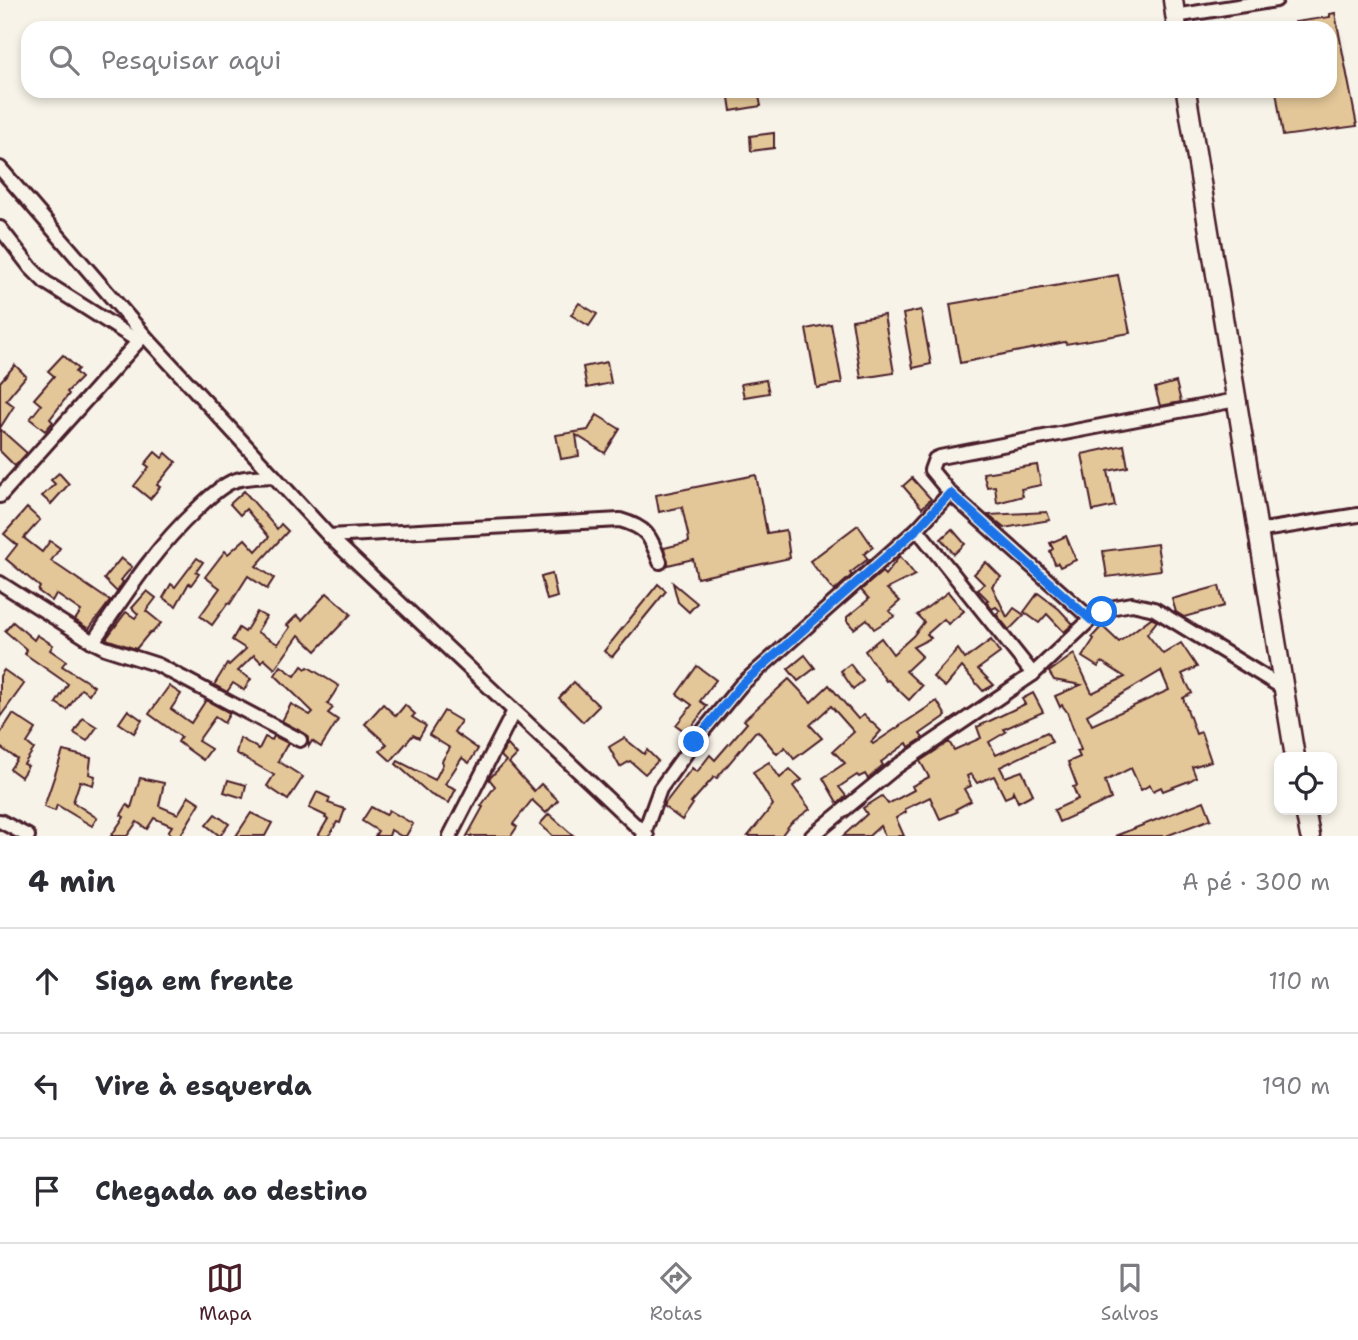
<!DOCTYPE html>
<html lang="pt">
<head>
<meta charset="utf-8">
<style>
	:root { --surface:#fff; --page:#f2f2f3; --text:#2b2b33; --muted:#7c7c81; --line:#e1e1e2; --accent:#4a1f2b }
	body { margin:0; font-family:"Shantell Sans",sans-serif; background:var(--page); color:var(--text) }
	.controls { position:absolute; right:21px; bottom:21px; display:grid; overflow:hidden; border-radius:14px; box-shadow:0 4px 10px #0003 }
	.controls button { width:63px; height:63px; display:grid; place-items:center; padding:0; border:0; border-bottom:2px solid var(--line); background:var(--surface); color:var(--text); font:35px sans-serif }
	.stop { position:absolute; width:21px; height:21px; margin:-16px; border:5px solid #1a73e8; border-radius:50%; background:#fff }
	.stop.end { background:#1a73e8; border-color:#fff; box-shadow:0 2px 7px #0008 }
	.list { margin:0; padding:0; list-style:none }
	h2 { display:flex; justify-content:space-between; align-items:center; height:91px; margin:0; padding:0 28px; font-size:30px }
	h2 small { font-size:23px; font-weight:400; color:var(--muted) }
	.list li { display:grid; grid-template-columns:46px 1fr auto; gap:21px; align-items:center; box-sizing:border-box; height:105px; padding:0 28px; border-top:2px solid var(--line) }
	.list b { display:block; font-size:26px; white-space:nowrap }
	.list em { font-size:23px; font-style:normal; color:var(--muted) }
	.icon { flex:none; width:38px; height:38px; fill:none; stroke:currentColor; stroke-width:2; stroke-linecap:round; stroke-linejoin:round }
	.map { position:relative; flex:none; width:1358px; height:836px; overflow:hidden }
	.search { position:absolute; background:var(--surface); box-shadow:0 4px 10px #0003; left:21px; right:21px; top:21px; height:77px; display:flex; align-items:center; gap:18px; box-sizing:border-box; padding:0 24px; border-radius:21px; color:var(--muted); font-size:26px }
	.sheet { height:406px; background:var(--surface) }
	nav { display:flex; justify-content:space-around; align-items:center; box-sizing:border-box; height:98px; border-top:2px solid var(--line); background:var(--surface); font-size:19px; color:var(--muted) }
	nav a { display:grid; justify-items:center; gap:4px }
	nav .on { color:var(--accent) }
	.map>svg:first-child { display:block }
</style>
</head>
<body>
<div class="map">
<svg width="1358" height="836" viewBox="0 0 1358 836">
	<rect width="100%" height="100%" fill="#f7f3e8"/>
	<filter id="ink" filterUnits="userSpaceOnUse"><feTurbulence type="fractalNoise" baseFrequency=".0143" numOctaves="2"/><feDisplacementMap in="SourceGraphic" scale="14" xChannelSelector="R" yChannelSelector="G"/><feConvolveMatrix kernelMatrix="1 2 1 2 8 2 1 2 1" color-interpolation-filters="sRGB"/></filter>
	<g filter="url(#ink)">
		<g fill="#e4c798" stroke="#4a1f2b" stroke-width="2" fill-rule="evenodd">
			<polygon points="1335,13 1357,126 1283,136 1276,91 1330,91 1330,28 1295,28 1295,22 1330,17 1330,14"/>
			<polygon points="728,91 758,91 761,106 731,111"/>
			<polygon points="774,133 774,148 751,151 750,136"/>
			<polygon points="1118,275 1130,333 1066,344 1065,342 960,363 950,304"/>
			<polygon points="579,303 597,314 589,326 571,315"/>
			<polygon points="921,310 931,364 913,368 903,314"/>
			<polygon points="884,315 894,373 861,378 852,320"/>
			<polygon points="831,324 842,383 817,388 806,329"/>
			<polygon points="63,355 78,369 75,372 81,378 67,392 69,394 50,419 53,422 45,431 30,419 41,405 34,399 54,376 48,371"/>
			<polygon points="607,362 611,383 587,388 583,367"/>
			<polygon points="15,365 26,376 6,400 14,406 0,428 0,382"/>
			<polygon points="766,380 769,393 744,397 741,384"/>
			<polygon points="1176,382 1181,402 1160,406 1155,388"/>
			<polygon points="597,415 620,429 605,453 576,435 579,456 561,459 556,435 588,430"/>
			<polygon points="0,429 27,453 15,466 0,451"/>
			<polygon points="1124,445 1128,467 1108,471 1115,506 1093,511 1082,454"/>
			<polygon points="155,452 162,458 166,453 176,462 157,485 160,487 150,499 134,486 149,467 145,464"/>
			<polygon points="1037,465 1041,485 1021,489 1023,496 997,503 995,486 987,487 983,473"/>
			<polygon points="59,473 69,484 51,504 42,496 55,484 51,480"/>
			<polygon points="756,475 767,533 786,530 790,558 697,578 693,559 668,565 664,548 689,542 688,534 682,507 659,512 656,495"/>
			<polygon points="912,478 931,499 922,508 903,486"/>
			<polygon points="244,491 277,529 281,524 288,531 256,566 274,578 267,589 248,576 230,604 228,603 212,625 200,616 220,588 205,577 225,551 228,554 245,539 256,551 269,537 246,509 240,515 230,504"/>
			<polygon points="27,508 40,520 24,538 42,552 50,541 60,548 51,561 110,601 89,629 75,620 81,611 56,594 52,601 38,591 40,587 6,559 17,545 4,534"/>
			<polygon points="1047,512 1050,520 1004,528 988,515"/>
			<polygon points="858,525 873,547 864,554 868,559 850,573 852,575 834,591 810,561"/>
			<polygon points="952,529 965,544 954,554 941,539"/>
			<polygon points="1066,536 1076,560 1060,567 1058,563 1055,564 1050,551 1053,549 1050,543"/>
			<polygon points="1157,544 1161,570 1107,577 1103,551"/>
			<polygon points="900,556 915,575 887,589 900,601 889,611 895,616 874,629 867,619 854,629 847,621 847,617 869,599 861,590 882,572 885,575"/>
			<polygon points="121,558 132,567 121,580 123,582 117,592 104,579"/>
			<polygon points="197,558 203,562 196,572 199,574 191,585 189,583 176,606 163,598 171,584 175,587"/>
			<polygon points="986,562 1001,577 992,586 1007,617 1014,608 1024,615 1009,630 996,614 1000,611 996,607 992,609 986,601 988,600 978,590 984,584 974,574"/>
			<polygon points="552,574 557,597 547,600 541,577"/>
			<polygon points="673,583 697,603 689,612 678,602"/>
			<polygon points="658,584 666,591 612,657 604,651"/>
			<polygon points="1219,586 1224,606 1184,617 1176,612 1172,599"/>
			<polygon points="147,591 156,598 146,611 161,623 152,633 150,632 136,649 106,639 126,612 135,618 138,614 132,608"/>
			<polygon points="948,592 964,611 948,624 944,619 927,634 931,638 913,647 922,656 906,671 922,686 909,700 888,680 886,681 865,651 881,638 893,654 913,636 924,622 917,615"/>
			<polygon points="327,593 351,614 316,651 299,635 275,669 264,659 261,662 254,655 238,671 251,679 244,690 233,683 227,692 214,685 227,664 229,665 246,649 232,640 239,628 245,632 257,612 266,617 257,632 278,644 290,627 287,625 297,615 302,620"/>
			<polygon points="1038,593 1059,609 1073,624 1064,632 1047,614 1039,623 1024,612"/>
			<path d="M1151 618 1157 621 1147 634 1163 654 1181 643 1197 667 1182 674 1192 693 1183 698 1196 734 1201 732 1211 761 1192 767 1196 777 1189 781 1163 791 1161 787 1153 791 1150 785 1141 790 1131 768 1105 781 1111 799 1059 822 1054 810 1078 799 1073 787 1077 786 1068 762 1080 757 1077 751 1081 750 1067 712 1062 705 1060 707 1055 696 1081 685 1054 680 1049 672 1074 654 1092 693 1125 677 1102 662 1098 667 1082 657 1094 639 1092 637 1102 626 1119 642ZM1161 671 1169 690 1092 725 1087 715Z"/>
			<polygon points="13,622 34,640 37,635 53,645 50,650 66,661 62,666 94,686 89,694 81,689 67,710 56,703 68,684 25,654 27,650 5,631"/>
			<polygon points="991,640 1000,653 978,669 994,685 983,691 962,667 945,687 933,677 958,649 965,659"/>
			<polygon points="805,655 815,668 798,681 788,669"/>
			<polygon points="850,664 863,681 853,689 841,671"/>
			<polygon points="281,666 295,676 302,666 306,669 308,667 339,686 327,704 333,708 328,713 338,720 321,747 312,741 309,746 307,735 282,721 291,704 310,715 313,712 275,675"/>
			<polygon points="697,666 716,680 700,701 707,706 687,733 676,725 692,705 677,694"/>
			<polygon points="4,670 24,684 0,717 0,676"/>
			<polygon points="789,679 811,702 829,685 858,719 864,715 881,731 871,742 873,744 937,701 946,716 920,734 923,738 909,747 907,743 881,762 883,765 868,779 865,774 859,777 857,775 839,787 846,796 838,804 823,778 845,763 833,751 854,732 831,706 810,725 822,738 794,759 785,747 777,754 758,731 755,732 717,778 714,777 691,803 693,804 682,820 663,806 692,768 697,772 710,755 715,760 747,723 744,720"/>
			<polygon points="574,682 599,706 583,722 559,698"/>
			<polygon points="169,686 181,694 171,709 191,723 206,700 230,713 224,723 215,717 198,741 211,749 203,760 178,742 181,737 149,714"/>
			<polygon points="1033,693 1043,712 1004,729 1006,732 989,742 996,755 1047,732 1052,742 1000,767 1005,777 1022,771 1033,794 1018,802 1013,791 1012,795 1005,798 994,776 977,783 971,774 967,776 971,786 964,789 971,801 956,809 957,812 940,819 930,797 905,809 906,812 896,818 904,836 885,836 880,826 869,836 843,836 867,814 863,808 882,796 888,804 914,790 912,786 929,777 920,761 949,742 954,750 981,738 977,727 1025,704 1022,699"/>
			<polygon points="383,704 396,716 405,705 415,714 412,717 426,726 419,738 413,735 391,761 380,751 387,744 365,724"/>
			<polygon points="128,710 142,720 134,733 119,723"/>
			<polygon points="444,711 461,721 454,732 478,749 469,763 462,758 445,784 456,789 449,803 431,795 396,764 398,761 435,780 443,764 442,761 450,748 429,735"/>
			<polygon points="13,714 36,729 27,743 34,749 24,764 28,766 21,777 10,769 17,759 0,747 0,734"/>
			<polygon points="83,718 97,727 87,741 74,733"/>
			<polygon points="274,736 288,743 278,761 303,777 288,800 267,786 274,775 236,753 240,738 259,749 265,737 272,740"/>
			<polygon points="624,738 644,754 647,750 658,761 645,774 630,761 620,767 609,747"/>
			<polygon points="507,744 517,755 509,763 534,791 541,784 558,800 546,813 532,800 513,824 517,827 511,836 467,836 483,807 481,806 495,786 489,779 506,761 501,756"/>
			<polygon points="63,751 91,758 89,774 95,776 93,785 80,781 73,802 97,818 92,826 57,805 55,811 44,807"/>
			<polygon points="769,762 780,778 790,769 802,780 793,786 810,809 791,823 781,836 748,836 773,805 753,772"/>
			<polygon points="140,778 164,783 159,806 178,814 189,796 200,803 180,836 174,836 168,832 172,826 154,818 147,829 137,822 127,836 111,836 124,817 121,815 127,805 131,808"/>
			<polygon points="228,780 246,785 243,798 224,792"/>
			<polygon points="317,792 330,798 328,803 345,809 340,823 337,822 329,836 318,836 328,819 325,818 326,816 309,808"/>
			<polygon points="1204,801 1211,819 1166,836 1115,836"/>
			<polygon points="371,807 386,815 389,810 413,824 406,836 401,836 391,830 389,836 375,836 378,831 362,821"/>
			<polygon points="251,813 272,823 265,836 236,836"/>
			<polygon points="215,814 229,824 220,836 206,825"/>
			<polygon points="549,814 574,836 553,836 540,824"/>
		</g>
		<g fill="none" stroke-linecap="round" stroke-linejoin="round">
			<defs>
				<g id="street">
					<polyline points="1175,16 1276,0"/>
					<polyline points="0,168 144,335 329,536 647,836"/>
					<polyline points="0,228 31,268 45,282 138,341"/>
					<polyline points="0,496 144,335"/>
					<polyline points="917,529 1033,674"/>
					<polyline points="1257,531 1358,515"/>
					<path d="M329 536 620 520C648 528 650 536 660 562"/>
					<polyline points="0,583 93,642 105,648 158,665 300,740"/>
					<polyline points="1091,619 950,493 931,470 935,459 940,457 1236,400"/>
					<path d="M93 642C125 595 155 548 197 509 207 499 219 488 231 482 244 476 260 477 274 476"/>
					<polyline points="0,821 28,836"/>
					<polyline points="450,836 514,711"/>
					<polyline points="643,836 660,789 694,742 741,685 917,529 950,493"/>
					<polyline points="812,836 896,767 1033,674 1091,619 1115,607 1132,604 1154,609 1283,688"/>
				</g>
				<g id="secondary">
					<polyline points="1173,0 1177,28"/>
					<polyline points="1186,91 1295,757"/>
					<polyline points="1305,810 1310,836"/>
				</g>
			</defs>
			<use href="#street" stroke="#4a1f2b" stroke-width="18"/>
			<use href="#secondary" stroke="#4a1f2b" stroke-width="23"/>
			<use href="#street" stroke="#f7f3e8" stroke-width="12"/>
			<use href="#secondary" stroke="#f7f3e8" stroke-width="18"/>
		</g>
	</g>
	<g fill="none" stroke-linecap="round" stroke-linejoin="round" filter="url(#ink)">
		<polyline stroke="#1a73e8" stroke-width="9" points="694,742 741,685 917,529 950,493 1091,620 1102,612"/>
	</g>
</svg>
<div class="controls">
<button><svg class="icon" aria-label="locate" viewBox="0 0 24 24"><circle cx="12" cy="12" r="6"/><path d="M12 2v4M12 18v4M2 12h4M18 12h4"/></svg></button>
</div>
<div class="stop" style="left:1102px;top:612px"></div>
<div class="stop end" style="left:694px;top:742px"></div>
<div class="search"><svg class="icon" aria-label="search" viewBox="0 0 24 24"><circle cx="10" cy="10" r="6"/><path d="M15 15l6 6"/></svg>Pesquisar aqui</div>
</div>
<section class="sheet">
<h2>4 min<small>A pé · 300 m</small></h2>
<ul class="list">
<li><svg class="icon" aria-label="ahead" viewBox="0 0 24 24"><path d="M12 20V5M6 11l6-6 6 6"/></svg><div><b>Siga em frente</b></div><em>110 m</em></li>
<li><svg class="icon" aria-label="left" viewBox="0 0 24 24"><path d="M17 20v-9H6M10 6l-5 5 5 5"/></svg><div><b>Vire à esquerda</b></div><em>190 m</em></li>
<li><svg class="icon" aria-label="arrive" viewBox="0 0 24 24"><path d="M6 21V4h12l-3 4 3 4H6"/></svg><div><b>Chegada ao destino</b></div></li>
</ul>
</section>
<nav>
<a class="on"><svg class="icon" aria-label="map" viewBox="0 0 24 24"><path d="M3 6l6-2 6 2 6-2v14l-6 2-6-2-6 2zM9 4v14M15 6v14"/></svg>Mapa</a>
<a><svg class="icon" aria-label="directions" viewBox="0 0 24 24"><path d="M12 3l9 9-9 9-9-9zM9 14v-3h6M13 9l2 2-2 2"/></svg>Rotas</a>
<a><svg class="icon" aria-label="saved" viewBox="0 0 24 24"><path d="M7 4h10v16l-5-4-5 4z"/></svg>Salvos</a>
</nav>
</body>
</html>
